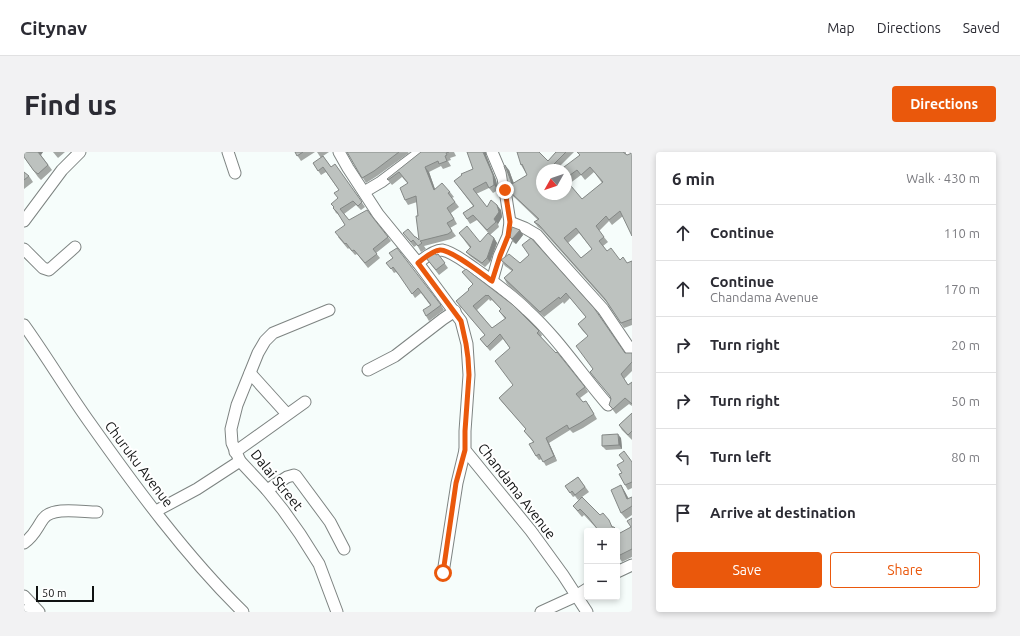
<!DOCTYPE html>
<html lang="en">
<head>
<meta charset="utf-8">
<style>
	:root { --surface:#fff; --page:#f2f2f3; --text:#2b2b33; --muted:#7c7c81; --line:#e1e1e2; --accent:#ea580c }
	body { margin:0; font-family:Ubuntu,sans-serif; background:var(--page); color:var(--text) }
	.controls { position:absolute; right:12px; bottom:12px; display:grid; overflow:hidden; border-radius:4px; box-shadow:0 2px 6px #0003 }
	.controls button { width:36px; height:36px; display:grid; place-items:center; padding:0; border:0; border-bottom:1px solid var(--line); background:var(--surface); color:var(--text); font:20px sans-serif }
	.compass { position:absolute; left:512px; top:12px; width:36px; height:36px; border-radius:50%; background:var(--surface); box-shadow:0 2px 6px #0003; rotate:230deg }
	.scale { position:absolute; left:12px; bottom:10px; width:58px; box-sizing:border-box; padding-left:4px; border:2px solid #101212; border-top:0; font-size:11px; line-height:14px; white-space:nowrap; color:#101212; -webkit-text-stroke:3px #fff; paint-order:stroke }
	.stop { position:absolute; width:12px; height:12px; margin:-9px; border:3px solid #ea580c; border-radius:50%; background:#fff }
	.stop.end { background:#ea580c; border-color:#fff; box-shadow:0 1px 4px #0008 }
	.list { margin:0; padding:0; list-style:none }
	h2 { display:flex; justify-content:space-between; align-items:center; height:52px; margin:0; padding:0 16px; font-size:17px }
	h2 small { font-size:13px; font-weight:400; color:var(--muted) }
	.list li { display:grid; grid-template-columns:26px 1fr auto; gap:12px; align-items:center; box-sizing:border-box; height:56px; padding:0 16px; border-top:1px solid var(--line) }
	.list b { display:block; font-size:15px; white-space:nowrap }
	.list p { margin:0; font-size:13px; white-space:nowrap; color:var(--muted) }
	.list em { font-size:13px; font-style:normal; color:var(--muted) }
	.actions { display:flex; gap:8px; padding:12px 16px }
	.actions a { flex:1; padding:9px 0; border:1px solid var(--accent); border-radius:4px; text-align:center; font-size:14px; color:var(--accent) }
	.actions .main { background:var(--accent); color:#fff }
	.icon { flex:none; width:22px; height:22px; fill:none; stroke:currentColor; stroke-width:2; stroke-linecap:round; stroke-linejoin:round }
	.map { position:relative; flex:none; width:608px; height:460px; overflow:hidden; border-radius:4px }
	header { display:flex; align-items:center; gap:24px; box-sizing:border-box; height:56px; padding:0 20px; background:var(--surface); border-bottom:1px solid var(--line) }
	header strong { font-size:19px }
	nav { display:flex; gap:22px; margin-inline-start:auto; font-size:14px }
	.intro { display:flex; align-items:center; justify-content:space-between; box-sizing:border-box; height:96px; padding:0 24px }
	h1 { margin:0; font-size:28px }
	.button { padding:10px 18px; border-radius:4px; background:var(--accent); color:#fff; font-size:14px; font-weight:700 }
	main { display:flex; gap:24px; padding:0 24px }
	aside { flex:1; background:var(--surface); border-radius:4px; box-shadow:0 2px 6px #0003 }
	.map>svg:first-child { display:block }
</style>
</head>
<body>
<header>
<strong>Citynav</strong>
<nav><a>Map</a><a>Directions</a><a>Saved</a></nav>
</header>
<div class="intro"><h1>Find us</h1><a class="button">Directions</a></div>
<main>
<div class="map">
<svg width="608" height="460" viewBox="0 0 608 460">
	<rect width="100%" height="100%" fill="#f6fdfb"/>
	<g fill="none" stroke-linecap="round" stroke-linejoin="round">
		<defs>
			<g id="minor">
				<polyline points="204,0 211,21"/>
				<polyline points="315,0 324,16 354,62 394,111 437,169 443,192 445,223 441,279 441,298 507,379 539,423 563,460"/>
				<polyline points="607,0 608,1"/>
				<polyline points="340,40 357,30 397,0"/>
				<polyline points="0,69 38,18 56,0"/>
				<polyline points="486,70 501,76 513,83 526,98 579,157 608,200"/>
				<polyline points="0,97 19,116 25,118 51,95"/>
				<path d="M394 111C400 106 410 98 418 98 429 100 441 110 450 116 468 129 487 142 503 158 534 186 557 222 584 253"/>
				<polyline points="468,129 475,104 484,84 486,70 479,26 468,0"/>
				<polyline points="305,158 249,181 241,189 234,201 213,253 207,277 208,291 216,309 243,338 259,358 276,382 295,412 313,460"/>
				<path d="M0 173C23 205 43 239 66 271 112 336 162 404 219 460"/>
				<polyline points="344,218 371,204 419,167 431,159"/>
				<polyline points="226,221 263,262"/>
				<polyline points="211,300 281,250"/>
				<polyline points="243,338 263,325 270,323 272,324 306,370 320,397"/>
				<polyline points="132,359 173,337 216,309"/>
				<path d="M0 391C11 383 12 377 19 367 28 354 58 360 73 360"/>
				<polyline points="593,420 608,413"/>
				<polyline points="419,421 433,331 441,298"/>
				<polyline points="0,444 15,460"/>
				<polyline points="0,460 9,454"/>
				<polyline points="517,460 552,444 563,437"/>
			</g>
		</defs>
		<use href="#minor" stroke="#7e8482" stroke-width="13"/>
		<use href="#minor" stroke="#fff" stroke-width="11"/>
	</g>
	<g fill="#a3a7a4" fill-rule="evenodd">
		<polygon points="19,0 17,3 28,18 17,28 14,25 0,5"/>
		<polygon points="29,0 41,0 34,6"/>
		<polygon points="271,0 291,0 277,9"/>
		<polygon points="293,0 305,0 299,4 307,15 311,12 341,55 337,58 332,53 320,62 325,68 364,85 367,89 352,101 356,106 344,116 333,102 331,103 325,96 324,97 314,85 321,73 315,63 312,61 309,56 314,46 315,38 302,20 297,23 289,11 297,6"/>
		<polygon points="323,0 384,0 385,1 353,24 342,31"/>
		<polygon points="397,0 430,0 432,4 426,6 427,8 424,9 427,14 419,17 417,14 405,20 411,37 426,40 430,45 428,46 435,55 427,61 433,72 426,76 432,84 427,87 400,94 402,97 397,100 393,93 390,95 379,81 391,85 395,88 393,50 384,53 381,48 384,32 378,25 368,33 363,27"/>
		<path d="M532 0H550L532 18H518V42H542V18L556 3 553 0H601L599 64 588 73 585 69 575 79 584 90 579 94 583 99 596 108 603 111 608 109V173L600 176 584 152 518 78 514 75 510 70 514 68 489 44 485 39V18L490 32 503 23 497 13 524 9ZM570 20 578 31 558 47 545 32 557 23 561 28ZM555 81 568 97 557 106 544 91Z"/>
		<polygon points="462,3 472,28 474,38 469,41 465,36 452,42 463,55 477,58 478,65 474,72 475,75 466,83 470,86 473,91 466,110 461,115 446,104 442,100 446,96 435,81 456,90 466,83 453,68 446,72 439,61 449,54 430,29 449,17"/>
		<polygon points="0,20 5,24 9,30 0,37"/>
		<polygon points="496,78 499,83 492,92 489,90 486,85"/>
		<polygon points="365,101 417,153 420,158 405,169 402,164 406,153 397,141 391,146 378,126 372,120 370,121 366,115 362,111 369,106"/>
		<polygon points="414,102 424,116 415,123 402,106 412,103"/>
		<polygon points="505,103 601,201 608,201 608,219 600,227 604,233 608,230 608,254 605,252 592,262 585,253 587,247 587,245 566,220 569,217 564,184 558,178 554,172 562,165 546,146 540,152 539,150 520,165 483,132 480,126 488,119 481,114 477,108 496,111"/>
		<path d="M438 120 515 179 518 183 517 185 561 235 564 240 556 246 559 250 565 253 573 267 559 276 549 281 546 278 525 291 533 309 522 314 518 307 515 308 512 304 509 290 500 279 502 277 478 250 475 246 489 233 486 196 479 187 466 199 456 187 461 183 432 149 445 138 449 132ZM465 147 466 149 468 148 477 157 475 159 481 167 468 176 453 158Z"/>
		<polygon points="608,261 608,288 598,278 595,273"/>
		<polygon points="597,286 598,297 582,298 578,294"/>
		<polygon points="608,310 608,336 604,338 601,333"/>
		<polygon points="554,325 565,340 558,345 576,363 596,381 607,375 608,366 608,405 598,410 593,402 593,379 575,379 560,363 558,365 553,359 549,354 558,345 554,348 551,344 549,345 541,334"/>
		<polygon points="597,333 605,347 608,345 608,363 602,367 597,361"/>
	</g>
	<g fill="#848886">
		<polygon points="14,0 19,0 16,4"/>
		<polygon points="459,0 462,0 462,3 472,28 474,38 470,33"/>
		<polygon points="481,13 485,18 492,37 488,32"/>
		<polygon points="401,15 405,20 413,43 410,38"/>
		<polygon points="473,53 477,58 478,65 474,72 470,67"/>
		<polygon points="496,78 499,83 492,92 488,87"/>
		<polygon points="470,86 473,91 466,110 463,106"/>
		<polygon points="594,282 597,286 598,297 595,293"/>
		<polygon points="522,286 525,291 533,309 530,304"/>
		<polygon points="597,333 601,340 608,354 603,347"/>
	</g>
	<g fill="#bdc2bf" stroke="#848886" fill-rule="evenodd">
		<polygon points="0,0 14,0 24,13 14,22 10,19 0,5"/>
		<polygon points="271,0 279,0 273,4"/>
		<polygon points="323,0 375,0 350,19 338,26"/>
		<polygon points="397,0 425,0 422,1 423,3 421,4 423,9 415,12 414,9 401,15 410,38 418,31 426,40 424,41 431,50 423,56 430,67 423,71 428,79 424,82 396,89 398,91 394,94 389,88 387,90 379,81 384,77 391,85 392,85 395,88 392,64 394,64 392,44 381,48 376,36 384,31 375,20 364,28 363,27"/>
		<polygon points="443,0 459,0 469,23 470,33 465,36 462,30 449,37 463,55 467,48 473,53 475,60 470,67 472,70 463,78 449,63 443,67 439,61 450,54 430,29 438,23 437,22 449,17"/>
		<path d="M493 0H515L524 9 532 0H542L524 18H518V24L515 27 518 31V42H542V28L558 47 579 30 566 15 557 23 553 18 542 26V18H536L556 3 553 0H599L603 3 608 1V84L596 59 585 68 582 64 572 74 580 85 575 89 583 99 587 96 596 108 599 105 603 111 608 109V167L597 171 581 147 515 73 510 70 515 67 485 39 482 20 480 14 481 13 488 32 503 23 498 12 497 13ZM552 76 568 97 557 106 540 86Z"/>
		<polygon points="299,4 307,15 311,12 338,50 334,54 329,49 316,57 325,68 343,58 364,85 349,97 353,102 341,111 330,98 328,99 322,91 321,92 311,80 321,73 313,60 309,56 310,55 307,52 314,46 310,41 315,38 299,15 294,19 289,11"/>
		<polygon points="0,20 5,24 0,28"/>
		<polygon points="443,74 456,90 464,81 470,86 463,106 458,111 442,100 447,95 435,81"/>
		<polygon points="488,75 496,78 488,87 486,85"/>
		<polygon points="507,86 570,156 601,201 608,201 608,210 597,222 604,233 608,230 608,252 601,246 589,257 585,253 587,247 586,244 566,220 569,217 552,194 564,184 554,172 562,165 542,141 536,147 535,145 516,160 480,126 489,118 477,108 485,102 496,111 505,103 498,93"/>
		<polygon points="373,96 417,153 402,164 399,158 407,153 394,136 388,142 375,123 369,115 367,117 362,111 369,106 365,101"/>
		<polygon points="411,101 412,103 414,102 421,111 412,118 402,106"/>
		<path d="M442 117 489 153 515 179 513 181 532 201 533 200 561 235 552 242 559 250 562 249 570 262 556 271 545 277 543 273 522 286 530 304 519 310 515 302 512 304 505 292 510 290 500 279 502 277 475 246 489 233 471 209 486 196 476 182 463 195 456 187 461 183 432 149 445 138 444 137 449 132 438 120ZM462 143 463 144 464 143 477 157 475 159 482 166 468 176 449 154Z"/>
		<polygon points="608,261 608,279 604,283 595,273"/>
		<polygon points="594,282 595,293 578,294 578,283"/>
		<polygon points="600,299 608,310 608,330 601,333 595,322 598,321 593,313 600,309 595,303"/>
		<polygon points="554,325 561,335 551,343 548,339 546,341 541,334"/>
		<polygon points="597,333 603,347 608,345 608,354 597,361 587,338"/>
		<polygon points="558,345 576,363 579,361 585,368 588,375 590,375 596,381 607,375 603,369 608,366 608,397 594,404 593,402 593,379 575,379 564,365 556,357 554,359 549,354"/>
	</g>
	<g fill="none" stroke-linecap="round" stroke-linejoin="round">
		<path stroke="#ea580c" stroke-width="5" d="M419 421 432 331 441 298V279L445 223 444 206 442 192 437 169 394 111C400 106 408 99 416 98 426 97 458 122 468 129L476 104 484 84 486 70 481 38"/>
	</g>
	<g text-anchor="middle" stroke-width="4" stroke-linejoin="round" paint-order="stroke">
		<g font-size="14" fill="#101212" stroke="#fff">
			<text transform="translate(115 312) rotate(53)" y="5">Churuku Avenue</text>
			<text transform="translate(253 328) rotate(51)" y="5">Dalai Street</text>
			<text transform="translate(493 339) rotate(52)" y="5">Chandama Avenue</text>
		</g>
	</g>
</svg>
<div class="controls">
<button>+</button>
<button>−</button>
</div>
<svg class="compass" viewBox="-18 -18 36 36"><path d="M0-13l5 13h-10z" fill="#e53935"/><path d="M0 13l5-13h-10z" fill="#7c7c81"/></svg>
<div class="scale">50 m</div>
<div class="stop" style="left:419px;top:421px"></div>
<div class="stop end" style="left:481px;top:38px"></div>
</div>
<aside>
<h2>6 min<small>Walk · 430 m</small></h2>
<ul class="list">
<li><svg class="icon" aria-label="ahead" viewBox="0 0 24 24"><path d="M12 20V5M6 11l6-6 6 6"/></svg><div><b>Continue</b></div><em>110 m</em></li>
<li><svg class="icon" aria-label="ahead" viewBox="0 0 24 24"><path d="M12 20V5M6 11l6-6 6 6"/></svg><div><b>Continue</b><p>Chandama Avenue</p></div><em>170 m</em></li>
<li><svg class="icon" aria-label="right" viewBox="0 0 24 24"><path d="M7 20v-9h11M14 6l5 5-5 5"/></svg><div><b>Turn right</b></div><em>20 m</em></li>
<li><svg class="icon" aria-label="right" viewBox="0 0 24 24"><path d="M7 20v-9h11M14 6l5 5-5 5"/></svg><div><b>Turn right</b></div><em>50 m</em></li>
<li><svg class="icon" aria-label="left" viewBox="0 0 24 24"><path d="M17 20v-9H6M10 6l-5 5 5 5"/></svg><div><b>Turn left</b></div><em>80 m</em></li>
<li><svg class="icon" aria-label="arrive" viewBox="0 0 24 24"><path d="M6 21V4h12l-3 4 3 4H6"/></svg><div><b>Arrive at destination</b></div></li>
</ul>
<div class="actions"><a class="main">Save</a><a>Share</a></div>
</aside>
</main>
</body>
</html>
